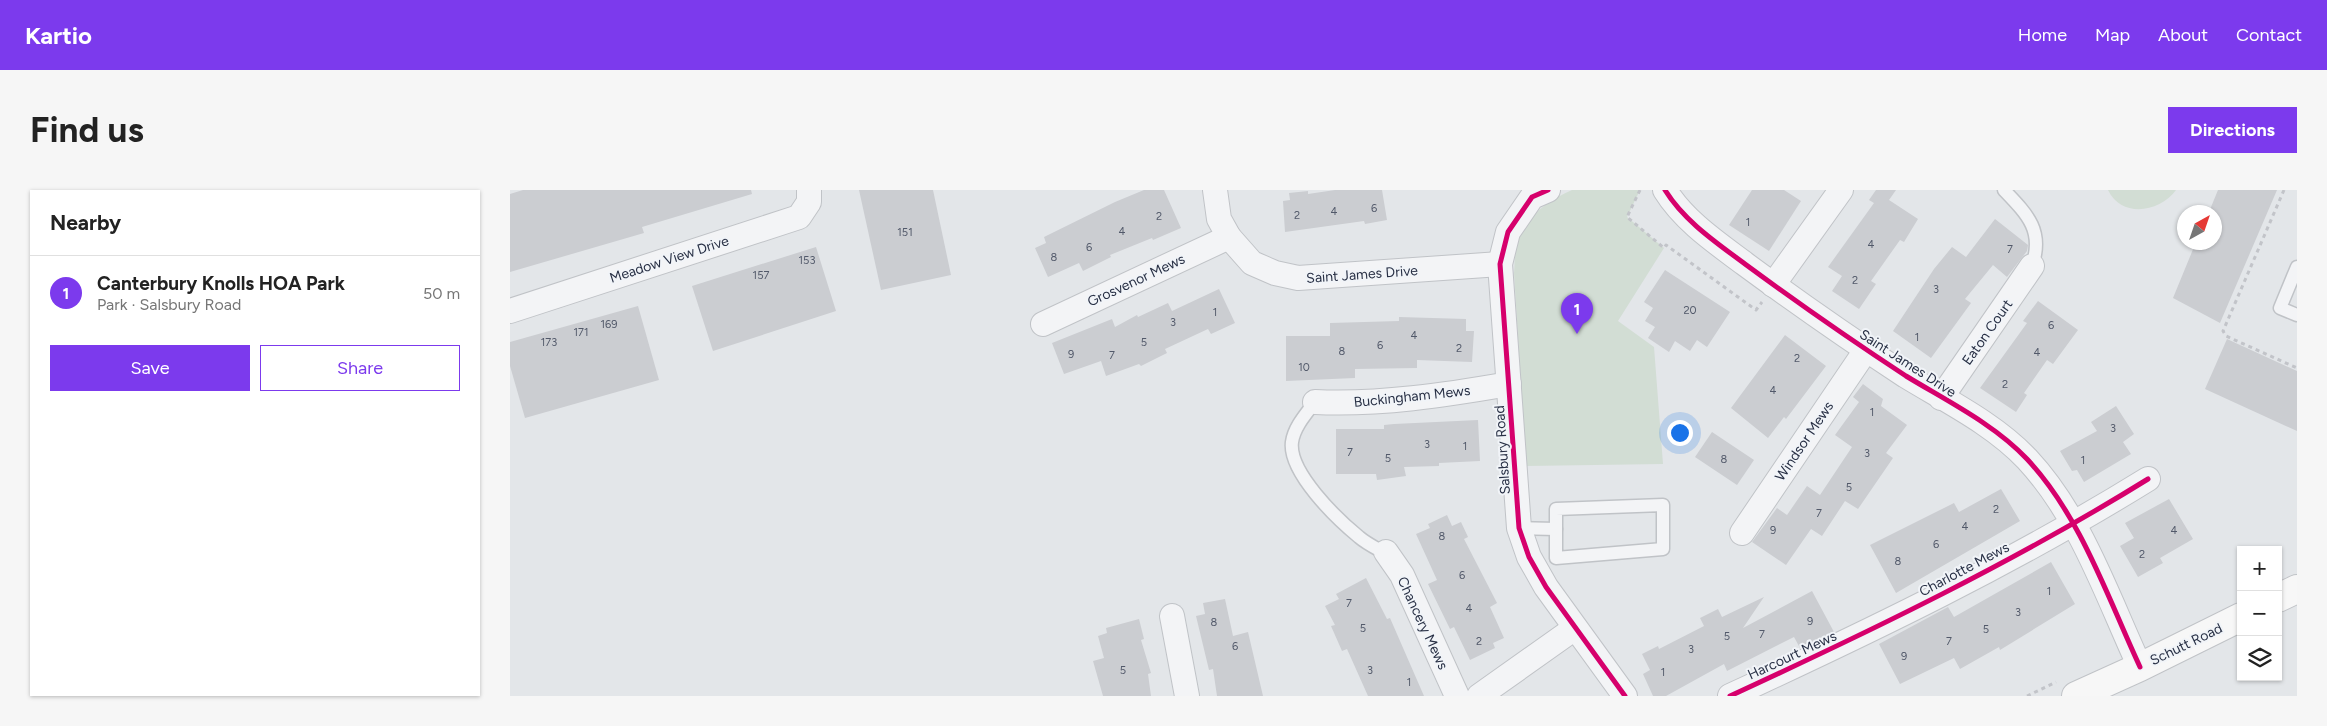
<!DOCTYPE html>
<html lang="en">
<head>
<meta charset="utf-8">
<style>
	:root { --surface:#fff; --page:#f6f6f6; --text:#222; --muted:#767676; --line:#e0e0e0; --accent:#7c3aed }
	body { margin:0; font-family:Figtree,sans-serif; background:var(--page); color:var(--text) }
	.controls { position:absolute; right:15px; bottom:15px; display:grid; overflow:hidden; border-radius:0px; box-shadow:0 1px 4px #0004 }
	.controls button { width:45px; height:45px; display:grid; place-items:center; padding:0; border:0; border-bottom:1px solid var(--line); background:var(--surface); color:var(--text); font:25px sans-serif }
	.compass { position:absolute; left:1667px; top:15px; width:45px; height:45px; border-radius:50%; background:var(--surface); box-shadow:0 1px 4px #0004; rotate:40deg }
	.you { position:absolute; left:1169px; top:242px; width:18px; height:18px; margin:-12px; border:4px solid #fff; border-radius:50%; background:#1a73e8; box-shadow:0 0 0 8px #1a73e833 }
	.badge { display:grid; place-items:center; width:32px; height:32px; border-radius:50%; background:var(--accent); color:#fff; font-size:16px; font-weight:700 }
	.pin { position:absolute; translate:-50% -41px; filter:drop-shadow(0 1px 2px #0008) }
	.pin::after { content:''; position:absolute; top:26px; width:18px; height:15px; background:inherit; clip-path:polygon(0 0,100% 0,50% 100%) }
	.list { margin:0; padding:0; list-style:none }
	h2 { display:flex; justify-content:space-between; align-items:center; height:65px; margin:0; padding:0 20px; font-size:21px }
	h2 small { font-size:16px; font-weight:400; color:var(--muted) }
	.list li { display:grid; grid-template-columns:32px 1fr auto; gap:15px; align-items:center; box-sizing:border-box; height:75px; padding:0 20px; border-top:1px solid var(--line) }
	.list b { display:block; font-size:19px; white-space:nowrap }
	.list p { margin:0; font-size:16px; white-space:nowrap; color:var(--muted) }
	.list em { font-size:16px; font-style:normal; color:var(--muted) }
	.actions { display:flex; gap:10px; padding:15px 20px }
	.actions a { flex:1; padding:11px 0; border:1px solid var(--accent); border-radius:0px; text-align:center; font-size:18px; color:var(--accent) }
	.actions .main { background:var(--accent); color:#fff }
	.icon { flex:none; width:28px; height:28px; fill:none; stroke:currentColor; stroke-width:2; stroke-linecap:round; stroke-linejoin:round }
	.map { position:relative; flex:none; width:1787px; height:506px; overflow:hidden; border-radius:0px }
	header { display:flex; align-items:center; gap:30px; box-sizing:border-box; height:70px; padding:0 25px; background:var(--accent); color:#fff }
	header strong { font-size:24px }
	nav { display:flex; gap:28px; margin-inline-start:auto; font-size:18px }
	.intro { display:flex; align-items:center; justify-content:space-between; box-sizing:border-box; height:120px; padding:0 30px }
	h1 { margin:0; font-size:35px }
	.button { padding:12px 22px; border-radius:0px; background:var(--accent); color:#fff; font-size:18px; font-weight:700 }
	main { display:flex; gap:30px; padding:0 30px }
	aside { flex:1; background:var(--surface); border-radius:0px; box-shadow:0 1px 4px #0004 }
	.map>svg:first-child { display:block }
</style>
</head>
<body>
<header>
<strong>Kartio</strong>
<nav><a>Home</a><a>Map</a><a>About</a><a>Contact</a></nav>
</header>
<div class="intro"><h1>Find us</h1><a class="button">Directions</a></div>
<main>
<aside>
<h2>Nearby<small></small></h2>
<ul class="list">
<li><span class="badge">1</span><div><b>Canterbury Knolls HOA Park</b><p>Park · Salsbury Road</p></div><em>50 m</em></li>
</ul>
<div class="actions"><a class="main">Save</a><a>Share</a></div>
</aside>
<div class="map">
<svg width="1787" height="506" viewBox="0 0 1787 506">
	<rect width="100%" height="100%" fill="#e3e6e9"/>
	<g fill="#d2ddd4">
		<path d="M1062 0H1130L1117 27 1154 58 1108 131 1144 157 1153 274 1016 276 1004 83C1005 74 1004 65 1006 56 1011 29 1039 10 1062 0Z"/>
		<path d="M1598 0H1666C1650 22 1612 29 1598 0Z"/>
	</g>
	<g fill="#cbcdd1">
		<polygon points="13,0 241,0 242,4 132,37 134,43 0,82 0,4"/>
		<polygon points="349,0 423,0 441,85 371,100"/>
		<polygon points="634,0 654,0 671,38 643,50 642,48 600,65 601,67 573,81 569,73 538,87 525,58 536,53 534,47 605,12"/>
		<polygon points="825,0 872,0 877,30 855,34 854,31 775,42 773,11 780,10 779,3 798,1 798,4"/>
		<polygon points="1242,0 1274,0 1291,11 1259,61 1219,35"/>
		<polygon points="1366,0 1386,0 1379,10 1408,29 1394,52 1390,50 1361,91 1366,94 1349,119 1322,101 1332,86 1318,77 1364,13 1359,10"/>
		<polygon points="1708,0 1767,0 1710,133 1663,108 1686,52 1704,52 1704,22 1699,22"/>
		<polygon points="1485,29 1518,55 1517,61 1497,87 1483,75 1455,109 1461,113 1421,168 1383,141 1424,79 1442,57 1456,67"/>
		<polygon points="306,57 326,121 203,161 182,96"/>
		<polygon points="1155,80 1220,122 1197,157 1187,150 1180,161 1165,151 1159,162 1138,148 1145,137 1135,131 1143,118 1134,112"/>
		<polygon points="709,99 725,133 701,144 698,139 655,159 657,163 631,176 629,174 596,186 591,171 554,184 542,153 602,129 605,137 627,125 628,127 658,113 662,121"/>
		<polygon points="1528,111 1568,140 1543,174 1537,170 1514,203 1517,205 1506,222 1470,198 1517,133 1513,131"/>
		<polygon points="128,116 149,190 15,228 0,176 0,152"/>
		<polygon points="889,127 956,129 956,141 964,141 962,172 907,170 907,178 845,179 845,188 776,191 776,146 820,146 820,133 889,131"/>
		<polygon points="1275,145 1316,176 1276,229 1274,227 1258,248 1221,218"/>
		<polygon points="1717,149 1787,181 1787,241 1695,199"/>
		<polygon points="1353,194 1373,209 1371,216 1397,235 1376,263 1383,268 1348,319 1335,311 1312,346 1301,339 1276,375 1242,352 1267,318 1277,325 1297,296 1310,305 1342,257 1325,245 1349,212 1343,207"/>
		<polygon points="1606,216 1624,244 1613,252 1621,264 1574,292 1567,280 1562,281 1550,261 1587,241 1581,232"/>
		<polygon points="968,230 970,271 929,273 929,276 894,277 896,286 867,290 866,284 826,284 826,239 874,239 874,235 884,234"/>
		<polygon points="1202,242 1244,270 1227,295 1185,267"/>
		<polygon points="1491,299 1510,331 1386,403 1360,355 1444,313 1449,322"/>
		<polygon points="1659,309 1683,349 1650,368 1653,373 1628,387 1610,356 1624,348 1615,333"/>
		<polygon points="937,325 942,336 951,332 958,347 954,349 987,413 980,417 994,448 983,453 985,458 960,470 944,437 940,439 918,394 927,390 906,344 920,338 918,334"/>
		<polygon points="1541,372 1565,414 1490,460 1489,457 1450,479 1444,468 1390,494 1369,454 1438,417 1444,427"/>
		<polygon points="856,388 877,429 880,428 914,506 858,506 837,459 832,461 821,436 825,435 815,416 829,409 826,404"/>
		<polygon points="1302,401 1324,442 1290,458 1284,447 1217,481 1214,474 1156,506 1143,506 1133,484 1140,480 1132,464 1148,456 1149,459 1194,436 1190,428 1208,419 1212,427 1254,407 1233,438"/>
		<polygon points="715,409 723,446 738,442 753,506 707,506 703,479 699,480 686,426 695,424 693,413"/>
		<polygon points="629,429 634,449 631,450 641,483 638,484 641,506 593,506 583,471 594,468 588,446 597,443 596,438"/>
	</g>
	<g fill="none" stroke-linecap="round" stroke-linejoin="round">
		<defs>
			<g id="lane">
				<path d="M1494 0C1518 25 1534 41 1522 76"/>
				<polyline points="1787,77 1770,118 1787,125"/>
				<path d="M805 212C796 224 784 237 782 252 778 282 827 329 849 347 857 354 868 359 878 365"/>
				<polygon points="1153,315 1153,359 1046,368 1046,319"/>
				<polyline points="1009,338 1046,339"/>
			</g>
			<g id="street">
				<polyline points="705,0 709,29 719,47 742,73 765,83 788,88 990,74"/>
				<polyline points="1038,0 1022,7 998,42 990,74 1009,338 1019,367 1036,397 1115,506"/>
				<path d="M1155 0C1174 31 1207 53 1235 74 1288 113 1341 150 1396 186 1437 211 1484 234 1517 269 1571 327 1597 406 1630 477"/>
				<polyline points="1263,95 1331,0"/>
				<polyline points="0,121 289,27 299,12 299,0"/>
				<polyline points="533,134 719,47"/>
				<polyline points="1431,208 1522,76"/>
				<path d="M805 212C870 215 935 205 999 194"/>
				<polyline points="1232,343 1356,160"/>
				<polyline points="876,362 892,385 947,506"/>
				<polyline points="662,426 677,506"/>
				<polyline points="969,506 1065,438"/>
				<path d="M1220 506C1363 440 1504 372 1638 289"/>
			</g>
			<g id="secondary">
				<polyline points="1768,408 1787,399"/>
				<polyline points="1566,506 1630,477 1731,427"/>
			</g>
		</defs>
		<use href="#lane" stroke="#c0c3c7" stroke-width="15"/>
		<use href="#street" stroke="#c0c3c7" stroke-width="26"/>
		<use href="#secondary" stroke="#c0c3c7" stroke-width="30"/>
		<g stroke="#c2c4c9" stroke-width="3" stroke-dasharray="4 4" stroke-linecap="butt">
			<polyline points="1130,0 1117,27 1154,58 1156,55 1246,120 1252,112"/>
			<polyline points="1774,0 1713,141 1716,146 1787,178"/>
			<polyline points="1517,506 1546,492"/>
		</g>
		<use href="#lane" stroke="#f3f4f6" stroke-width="12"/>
		<use href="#street" stroke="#f3f4f6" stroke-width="24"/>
		<use href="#secondary" stroke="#f7f7f7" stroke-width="28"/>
		<defs>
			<g id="cycleway">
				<polyline points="1038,0 1022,7 998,42 990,74 1009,338 1019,367 1036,397 1115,506"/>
				<path d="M1155 0C1174 31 1207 53 1235 74 1288 113 1341 150 1396 186 1437 211 1484 234 1517 269 1571 327 1597 406 1630 477"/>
				<path d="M1220 506C1363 440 1504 372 1638 289"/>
			</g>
		</defs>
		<use href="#cycleway" stroke="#f1f4f8" stroke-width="8"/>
		<use href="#cycleway" stroke="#d6006c" stroke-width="5"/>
	</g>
	<g text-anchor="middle" stroke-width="4" stroke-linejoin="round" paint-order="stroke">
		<g font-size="11" fill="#52596a">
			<text x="864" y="22">6</text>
			<text x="824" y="25">4</text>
			<text x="787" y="29">2</text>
			<text x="649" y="30">2</text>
			<text x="1238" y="36">1</text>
			<text x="612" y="45">4</text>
			<text x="395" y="46">151</text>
			<text x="1361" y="58">4</text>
			<text x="579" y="61">6</text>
			<text x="1500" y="63">7</text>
			<text x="544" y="71">8</text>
			<text x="297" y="74">153</text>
			<text x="251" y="89">157</text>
			<text x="1345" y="94">2</text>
			<text x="1426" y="103">3</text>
			<text x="1180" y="124">20</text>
			<text x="705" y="126">1</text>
			<text x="663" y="136">3</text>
			<text x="99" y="138">169</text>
			<text x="1541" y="139">6</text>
			<text x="71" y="146">171</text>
			<text x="904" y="149">4</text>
			<text x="1407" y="151">1</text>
			<text x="39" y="156">173</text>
			<text x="634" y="156">5</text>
			<text x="870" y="159">6</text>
			<text x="949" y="162">2</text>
			<text x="832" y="165">8</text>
			<text x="1527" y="166">4</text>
			<text x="561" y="168">9</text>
			<text x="602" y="169">7</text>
			<text x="1287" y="172">2</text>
			<text x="794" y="181">10</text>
			<text x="1495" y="198">2</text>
			<text x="1263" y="204">4</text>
			<text x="1362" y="226">1</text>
			<text x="1603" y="242">3</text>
			<text x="917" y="258">3</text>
			<text x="955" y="260">1</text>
			<text x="840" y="266">7</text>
			<text x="1357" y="267">3</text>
			<text x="878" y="272">5</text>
			<text x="1214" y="273">8</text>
			<text x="1573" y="274">1</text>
			<text x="1339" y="301">5</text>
			<text x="1486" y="323">2</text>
			<text x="1309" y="327">7</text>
			<text x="1455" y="340">4</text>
			<text x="1263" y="344">9</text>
			<text x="1664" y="344">4</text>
			<text x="932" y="350">8</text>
			<text x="1426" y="358">6</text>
			<text x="1632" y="368">2</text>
			<text x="1388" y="375">8</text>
			<text x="952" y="389">6</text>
			<text x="1539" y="405">1</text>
			<text x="839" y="417">7</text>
			<text x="959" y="422">4</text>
			<text x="1508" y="426">3</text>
			<text x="1300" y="435">9</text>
			<text x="704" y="436">8</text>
			<text x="853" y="442">5</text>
			<text x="1476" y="443">5</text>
			<text x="1252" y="448">7</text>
			<text x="1217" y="450">5</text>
			<text x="969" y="455">2</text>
			<text x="1439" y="455">7</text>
			<text x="725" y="460">6</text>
			<text x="1181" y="463">3</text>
			<text x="1394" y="470">9</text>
			<text x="613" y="484">5</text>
			<text x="860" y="484">3</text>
			<text x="1153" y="486">1</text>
			<text x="899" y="496">1</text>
		</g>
		<g font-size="14" fill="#283045" stroke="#f1f4f8">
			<text transform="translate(159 69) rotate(-18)" y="5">Meadow View Drive</text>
			<text transform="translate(852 84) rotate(-4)" y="5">Saint James Drive</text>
			<text transform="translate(626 90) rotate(-25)" y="5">Grosvenor Mews</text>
			<text transform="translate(1477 142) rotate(-55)" y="5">Eaton Court</text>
			<text transform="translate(1398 173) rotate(33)" y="5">Saint James Drive</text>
			<text transform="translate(902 206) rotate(-6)" y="5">Buckingham Mews</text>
			<text transform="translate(1294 251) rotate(-56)" y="5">Windsor Mews</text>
			<text transform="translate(992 260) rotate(-94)" y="5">Salsbury Road</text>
			<text transform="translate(1454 379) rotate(-28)" y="5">Charlotte Mews</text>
			<text transform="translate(913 433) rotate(65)" y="5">Chancery Mews</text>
			<text transform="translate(1676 454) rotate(-26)" y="5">Schutt Road</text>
			<text transform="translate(1282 465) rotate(-25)" y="5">Harcourt Mews</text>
		</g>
	</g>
</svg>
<div class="controls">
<button>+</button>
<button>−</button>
<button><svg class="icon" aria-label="layers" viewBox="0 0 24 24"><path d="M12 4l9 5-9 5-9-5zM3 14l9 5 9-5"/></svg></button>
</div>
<svg class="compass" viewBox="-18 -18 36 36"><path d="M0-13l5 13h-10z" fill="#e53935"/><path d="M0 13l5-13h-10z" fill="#767676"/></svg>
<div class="you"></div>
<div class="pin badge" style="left:1067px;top:144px">1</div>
</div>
</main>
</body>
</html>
